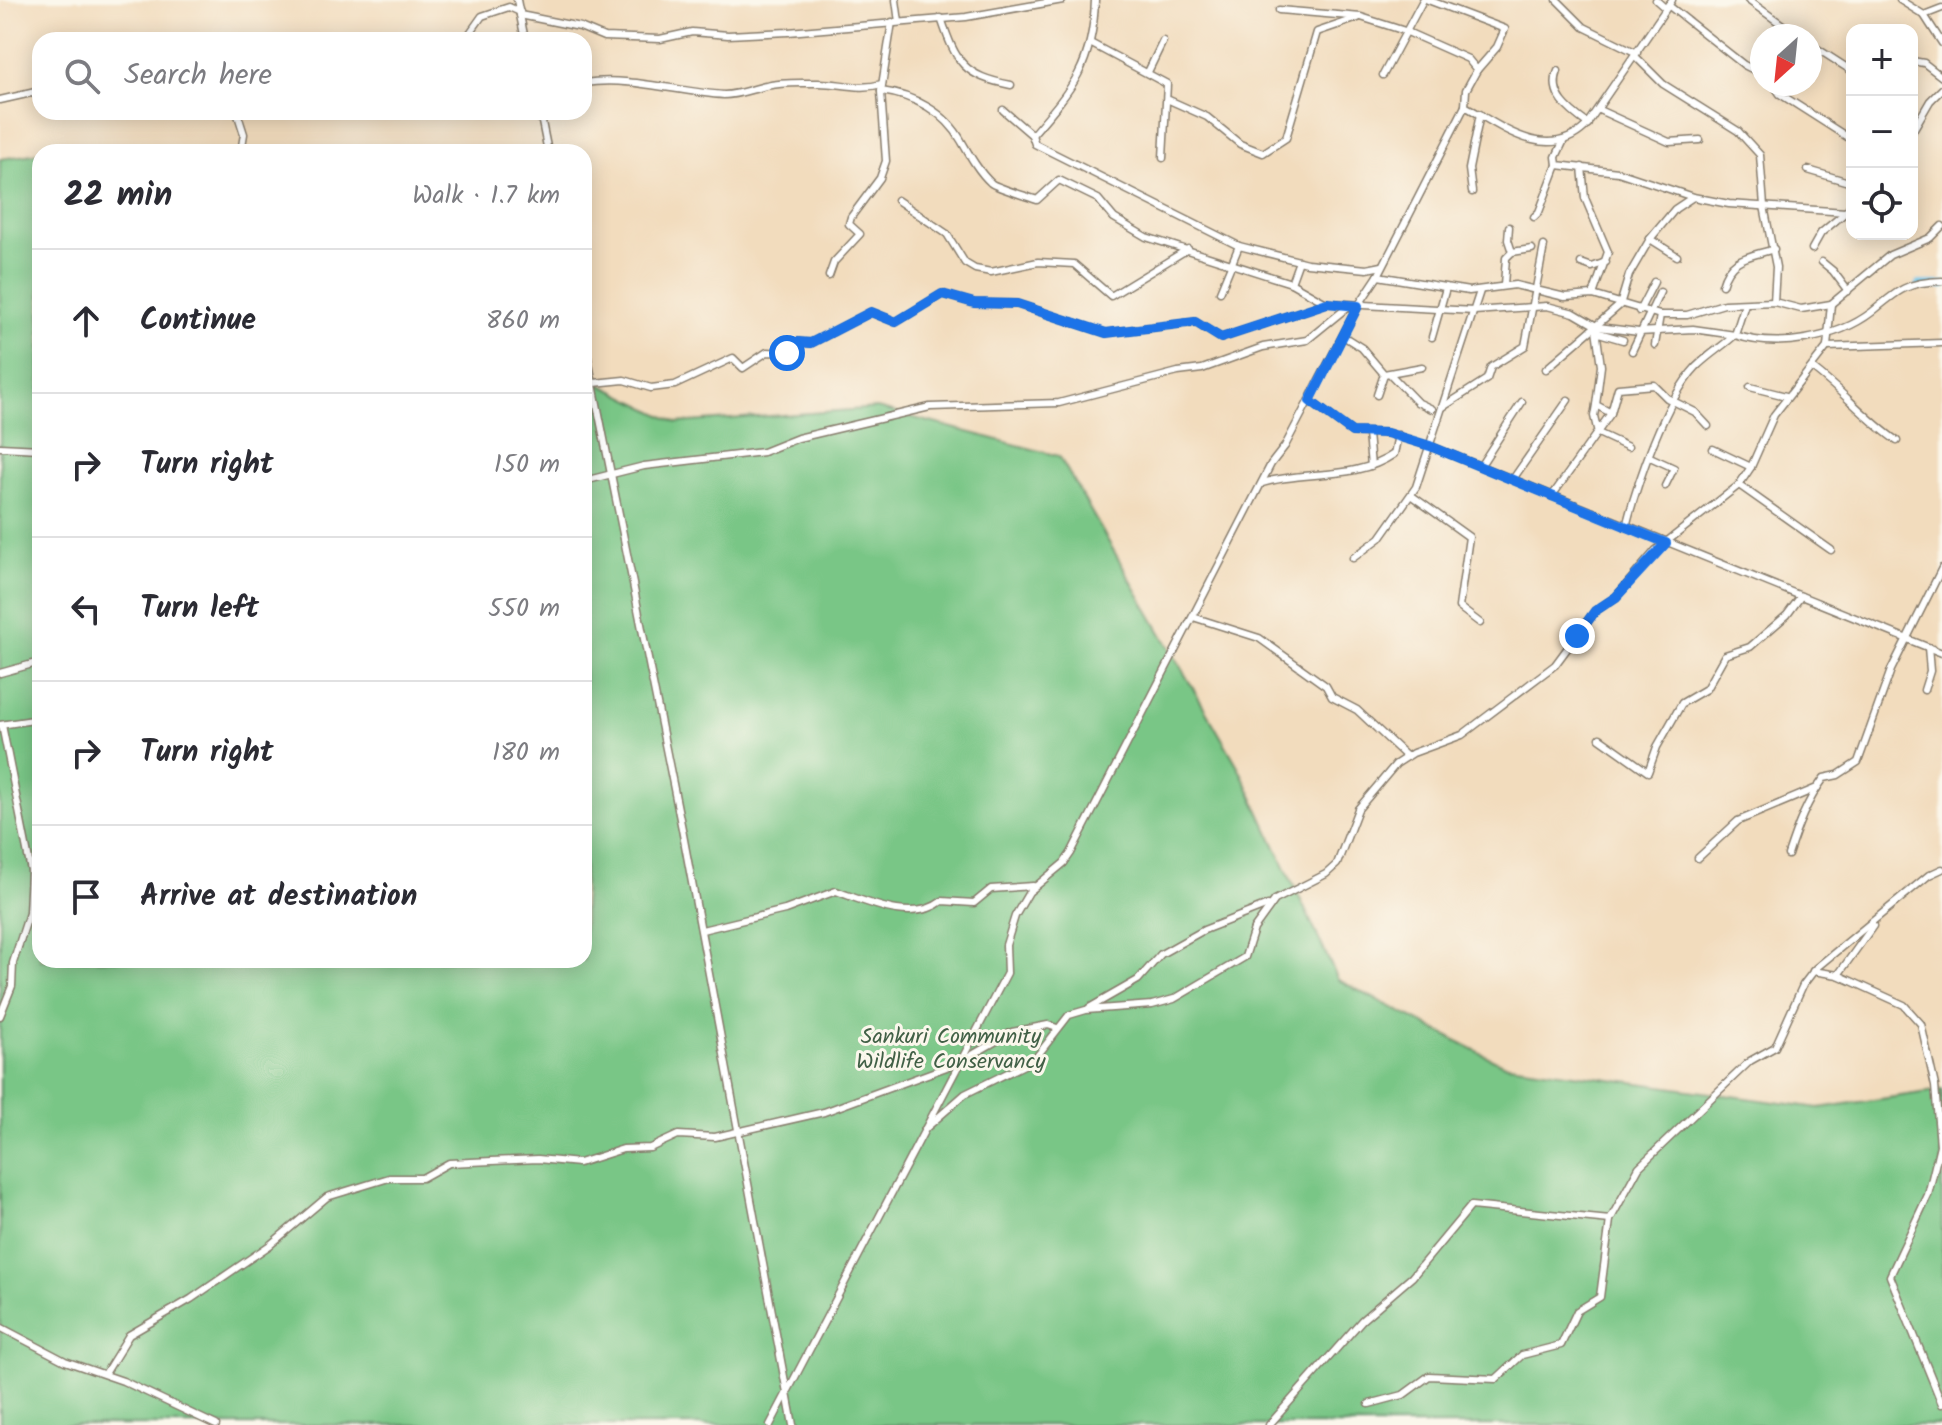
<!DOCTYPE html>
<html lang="en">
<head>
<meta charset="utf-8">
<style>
	:root { --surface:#fff; --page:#f7f7f7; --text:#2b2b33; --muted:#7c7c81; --line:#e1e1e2 }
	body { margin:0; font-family:Kalam,sans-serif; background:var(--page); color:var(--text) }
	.controls { position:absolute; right:24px; top:24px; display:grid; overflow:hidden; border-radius:16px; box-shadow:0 4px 20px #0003 }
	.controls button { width:72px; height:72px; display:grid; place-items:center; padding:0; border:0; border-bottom:2px solid var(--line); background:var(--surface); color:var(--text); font:40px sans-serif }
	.compass { position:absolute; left:1750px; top:24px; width:72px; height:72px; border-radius:50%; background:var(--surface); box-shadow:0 4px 20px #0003; rotate:207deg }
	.stop { position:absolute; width:24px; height:24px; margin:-18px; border:6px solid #1a73e8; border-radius:50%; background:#fff }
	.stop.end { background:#1a73e8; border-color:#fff; box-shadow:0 2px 8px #0008 }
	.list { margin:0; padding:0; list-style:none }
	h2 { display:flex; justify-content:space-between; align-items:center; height:104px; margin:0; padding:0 32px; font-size:34px }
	h2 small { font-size:26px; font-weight:400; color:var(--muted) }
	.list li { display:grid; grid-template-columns:52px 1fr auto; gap:24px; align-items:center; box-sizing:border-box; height:144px; padding:0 32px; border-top:2px solid var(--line) }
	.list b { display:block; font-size:30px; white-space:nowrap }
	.list em { font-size:26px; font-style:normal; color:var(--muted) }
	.icon { flex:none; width:44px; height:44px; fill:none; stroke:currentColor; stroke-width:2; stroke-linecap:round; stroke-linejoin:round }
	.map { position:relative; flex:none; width:1942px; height:1425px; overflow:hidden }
	.search { position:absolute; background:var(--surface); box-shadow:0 4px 20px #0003; left:32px; top:32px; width:560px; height:88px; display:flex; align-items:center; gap:20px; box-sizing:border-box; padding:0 28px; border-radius:24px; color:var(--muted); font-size:30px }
	.panel { position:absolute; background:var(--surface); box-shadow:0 4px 20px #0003; left:32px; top:144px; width:560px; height:824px; border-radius:24px }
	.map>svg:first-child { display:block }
</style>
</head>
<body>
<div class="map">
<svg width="1942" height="1425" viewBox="0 0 1942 1425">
	<rect width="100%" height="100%" fill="#fbf7ec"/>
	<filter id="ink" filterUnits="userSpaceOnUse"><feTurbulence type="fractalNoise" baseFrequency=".0125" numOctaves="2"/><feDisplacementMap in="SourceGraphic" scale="16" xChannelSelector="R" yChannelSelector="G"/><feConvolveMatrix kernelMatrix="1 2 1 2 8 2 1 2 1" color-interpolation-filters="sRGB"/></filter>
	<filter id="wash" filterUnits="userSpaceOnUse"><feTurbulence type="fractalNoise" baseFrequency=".006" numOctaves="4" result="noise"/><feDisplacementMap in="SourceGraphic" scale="32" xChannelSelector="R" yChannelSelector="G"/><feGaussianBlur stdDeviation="1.8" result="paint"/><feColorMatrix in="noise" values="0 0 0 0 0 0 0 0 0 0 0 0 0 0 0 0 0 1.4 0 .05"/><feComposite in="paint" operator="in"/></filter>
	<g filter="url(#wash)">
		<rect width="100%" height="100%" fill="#f2dcbd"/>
		<polygon fill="#79c686" stroke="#4a7151" stroke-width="2" points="40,153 40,960 584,960 584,376 677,423 877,408 1059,456 1239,768 1338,980 1502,1064 1819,1108 1942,1090 1942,1425 0,1425 0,159"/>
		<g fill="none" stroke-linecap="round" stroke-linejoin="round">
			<polyline stroke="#6ac3e8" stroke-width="8" points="1919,285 1942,285"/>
		</g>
	</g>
	<g filter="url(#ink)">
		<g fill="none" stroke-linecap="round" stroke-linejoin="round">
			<defs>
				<g id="minor">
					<polyline points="517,0 525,40"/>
					<polyline points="896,0 899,22"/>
					<polyline points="1428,0 1505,29 1497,47 1477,70"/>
					<polyline points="1557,0 1584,27 1637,53"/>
					<polyline points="1656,0 1665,8"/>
					<polyline points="1748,0 1798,36"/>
					<polyline points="1900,0 1924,15 1942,43"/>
					<polyline points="1668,5 1744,65 1762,74"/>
					<path d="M1279 10 1361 17 1405 31 1468 59 1477 70 1466 90 1465 106C1500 126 1547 163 1585 127L1672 0"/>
					<polyline points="520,15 580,27 604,37 660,39 692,32 728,35 788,32 966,17 1063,0"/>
					<polyline points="1924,15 1942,8"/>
					<path d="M941 18C956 63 964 76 1011 85"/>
					<polyline points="305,40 340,40"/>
					<polyline points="465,40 482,16 509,7 520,12"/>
					<polyline points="1092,44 1167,84 1163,158"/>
					<polyline points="1810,44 1852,71"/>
					<polyline points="1635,56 1663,84 1738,131 1760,155 1764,206 1776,267 1774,302"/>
					<polyline points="1912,61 1924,63 1942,77"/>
					<path d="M1558 71C1548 95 1570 111 1588 124"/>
					<polyline points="1148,72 1163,41"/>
					<polyline points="1383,75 1423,0"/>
					<path d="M584 83C630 76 677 92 724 95 738 95 752 89 766 86 781 82 799 83 815 83 839 82 857 91 882 84"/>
					<polyline points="1773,84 1780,94 1852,140"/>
					<path d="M881 91C913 95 946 112 962 142 970 156 979 172 991 183 995 187 1029 197 1037 200L1059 180 1098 199 1114 218 1146 237 1291 283 1299 261"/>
					<polyline points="0,100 40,91"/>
					<polyline points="1169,100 1207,117 1240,144 1263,153 1286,138 1317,32 1358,18"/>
					<polyline points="1003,110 1032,135 1035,144 1239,246 1307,263 1367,269 1382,266"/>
					<polyline points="1599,110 1669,142 1700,140"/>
					<polyline points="237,112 244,134 241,152"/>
					<polyline points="540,112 548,152"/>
					<polyline points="1912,132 1930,101 1942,89"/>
					<path d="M1032 135C1073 88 1093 65 1095 0"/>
					<polyline points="1564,140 1556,157 1557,165 1618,172 1693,197 1729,204 1846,212 1852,203"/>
					<polyline points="1582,167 1585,198 1608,252 1593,295"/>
					<polyline points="1808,170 1852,183"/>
					<polyline points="1472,192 1469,169 1480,114"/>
					<polyline points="897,200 947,234 965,263 975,269 991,272 1038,262 1074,264 1111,296 1188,249"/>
					<polyline points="1534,217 1539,212 1557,165"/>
					<polyline points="1509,227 1508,240 1512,252"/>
					<polyline points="1650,239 1677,256"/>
					<polyline points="1812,249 1821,233 1846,212"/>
					<polyline points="1822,262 1833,271 1848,291"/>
					<polyline points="1581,263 1592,267 1606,262"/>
					<polyline points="829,276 834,262 860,234 849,224 851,217 880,178 886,161 881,92 892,22"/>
					<polyline points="1378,276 1469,291 1515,285 1565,297 1593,295 1660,315 1687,315 1724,304 1774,302 1801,309 1831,304 1890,255 1930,238 1942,226"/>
					<polyline points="1291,283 1326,303"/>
					<polyline points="1504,285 1506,258 1512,252 1532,249"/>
					<path d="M1722 285C1730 256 1750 257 1774 249"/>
					<polyline points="1220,292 1239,246"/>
					<path d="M1745 304 1735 335C1776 349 1837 339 1872 312 1898 290 1907 282 1942 281"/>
					<polyline points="1639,311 1654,282"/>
					<polyline points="1596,329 1601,366 1596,405 1611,413"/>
					<polyline points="1599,333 1623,340"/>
					<polyline points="1343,336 1362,348 1384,374 1422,367"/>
					<polyline points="1432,337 1446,288"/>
					<polyline points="584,339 682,829 793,1425"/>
					<polyline points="1655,345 1660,315"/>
					<polyline points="1827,347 1942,343"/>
					<polyline points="1632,351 1660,292"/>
					<path d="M1812 368C1843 391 1865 419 1897 441"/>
					<polyline points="1546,369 1620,305 1629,275 1650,239 1675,209 1693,197"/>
					<polyline points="1391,375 1417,402 1432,409"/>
					<path d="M594 383 624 380 651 388 675 385 733 358 743 368 767 352 787 353 798 342 811 343 871 312 896 322 942 294 974 303 1017 304 1106 333 1195 322 1221 338 1327 303 1474 311 1547 306 1574 313 1598 327 1639 332 1693 329 1735 335C1723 346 1708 355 1696 367 1665 400 1637 483 1626 527"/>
					<polyline points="1750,387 1786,396"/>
					<polyline points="1377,395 1384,374"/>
					<polyline points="1310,401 1352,432 1387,433 1430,446 1942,653"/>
					<polyline points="1596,405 1594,416 1598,433 1628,447"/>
					<polyline points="1443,407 1487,379 1491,367 1525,346 1544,246"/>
					<polyline points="1368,434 1371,466"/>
					<polyline points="0,447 40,449"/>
					<polyline points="1713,449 1751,467"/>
					<polyline points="1650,457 1674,468 1665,486"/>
					<polyline points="1481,465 1522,402"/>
					<polyline points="1513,479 1568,400"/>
					<polyline points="584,481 644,466 763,452 798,438 930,407 1059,403 1178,372 1202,369 1263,347 1307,340 1350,305"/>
					<path d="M1262 483C1306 470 1355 481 1394 454L1398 435"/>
					<polyline points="1739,485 1831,550"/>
					<polyline points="1412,496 1469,537 1459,607 1480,623"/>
					<polyline points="1552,496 1611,413 1618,388 1654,385 1667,398 1695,412 1708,426"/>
					<polyline points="1353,558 1380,538 1416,487 1480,291"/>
					<polyline points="1193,617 1259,638 1326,686 1332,697 1357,710 1406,756"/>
					<polyline points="0,673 40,662"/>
					<polyline points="1924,690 1930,671 1928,647"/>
					<polyline points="0,725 40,719"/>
					<polyline points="1600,738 1648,772 1657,747 1682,703 1706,689 1725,655 1750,647 1787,615 1801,596"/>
					<path d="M1788 855C1797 827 1807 801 1824 778L1838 775 1858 762 1891 670 1942 568"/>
					<polyline points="1698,858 1738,821 1817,788"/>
					<path d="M702 930 785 910 836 891C867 902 913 924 942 901L974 903 991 889 1033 886"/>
					<polyline points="1813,971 1838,975 1904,1005 1921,1024 1935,1086 1940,1145 1928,1195 1890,1276 1942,1404"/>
					<polyline points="1838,975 1873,926"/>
					<polyline points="1089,1008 1138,980 1161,954 1204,930 1268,905"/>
					<polyline points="0,1016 12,986 13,963 29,913 31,871 2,725"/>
					<polyline points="925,1129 965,1094 1034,1060 1069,1015 1086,1010 1152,1005 1174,999 1245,957 1254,929 1275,900 1326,874 1337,864 1358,809 1396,764 1413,753 1462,735 1555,665 1595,611 1616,597 1656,550 1739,485 1751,467 1774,415 1827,347 1831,304"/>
					<polyline points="0,1327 65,1361 123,1381 216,1425"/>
					<polyline points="105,1374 129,1335 191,1299 270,1245 327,1197 389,1178 422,1178 449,1163 538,1159 579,1163 623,1149 650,1148 678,1135 715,1137 824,1112 960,1062 1012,1032 1048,1025 1057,1028"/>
					<polyline points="1369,1404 1403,1395 1429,1376 1496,1379 1522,1355 1561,1345 1577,1311 1600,1297 1610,1220 1639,1167 1750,1061 1775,1047 1803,985 1816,968 1929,875 1942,869"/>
					<polyline points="770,1425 1007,973 1006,945 1015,916 1029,892 1064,863 1071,853 1271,464 1285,446 1358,306 1378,276 1465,106"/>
					<polyline points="1269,1425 1362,1320 1412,1277 1471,1206 1610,1220"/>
				</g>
			</defs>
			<use href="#minor" stroke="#877c6c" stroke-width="9"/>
			<use href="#minor" stroke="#fff" stroke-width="6"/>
		</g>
	</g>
	<g fill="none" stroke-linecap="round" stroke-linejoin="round" filter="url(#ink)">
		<polyline stroke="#1a73e8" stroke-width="10" points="787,353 798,342 811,343 871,312 896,322 942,294 974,303 1017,304 1106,333 1195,322 1221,338 1327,303 1358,306 1310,401 1352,432 1387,433 1430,446 1666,543 1616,597 1595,611 1577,636"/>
	</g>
	<g text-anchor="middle" stroke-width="6" stroke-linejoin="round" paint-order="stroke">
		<g font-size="22" fill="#416046" stroke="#fbf7ec">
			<text x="951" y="1043">Sankuri Community<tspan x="951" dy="25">Wildlife Conservancy</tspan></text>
		</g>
	</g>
</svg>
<div class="controls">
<button>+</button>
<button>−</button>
<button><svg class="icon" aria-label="locate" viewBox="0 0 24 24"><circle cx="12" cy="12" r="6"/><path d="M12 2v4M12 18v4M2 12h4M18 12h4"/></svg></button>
</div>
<svg class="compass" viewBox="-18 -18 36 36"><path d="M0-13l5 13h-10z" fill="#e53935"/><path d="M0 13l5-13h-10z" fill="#7c7c81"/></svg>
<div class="stop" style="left:787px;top:353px"></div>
<div class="stop end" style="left:1577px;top:636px"></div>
<div class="search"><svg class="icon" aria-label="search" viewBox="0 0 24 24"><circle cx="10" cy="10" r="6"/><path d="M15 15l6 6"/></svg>Search here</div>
<section class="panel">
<h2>22 min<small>Walk · 1.7 km</small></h2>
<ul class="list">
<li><svg class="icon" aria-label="ahead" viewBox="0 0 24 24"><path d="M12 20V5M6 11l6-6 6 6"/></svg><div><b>Continue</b></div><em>860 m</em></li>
<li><svg class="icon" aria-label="right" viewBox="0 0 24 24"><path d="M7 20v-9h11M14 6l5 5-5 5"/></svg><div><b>Turn right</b></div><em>150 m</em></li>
<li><svg class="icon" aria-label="left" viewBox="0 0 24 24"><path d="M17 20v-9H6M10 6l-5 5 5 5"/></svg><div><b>Turn left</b></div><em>550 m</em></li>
<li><svg class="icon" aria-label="right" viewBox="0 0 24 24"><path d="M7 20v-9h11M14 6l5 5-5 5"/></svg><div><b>Turn right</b></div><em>180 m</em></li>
<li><svg class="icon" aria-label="arrive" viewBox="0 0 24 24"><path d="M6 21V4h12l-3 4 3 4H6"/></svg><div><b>Arrive at destination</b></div></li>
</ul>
</section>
</div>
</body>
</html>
